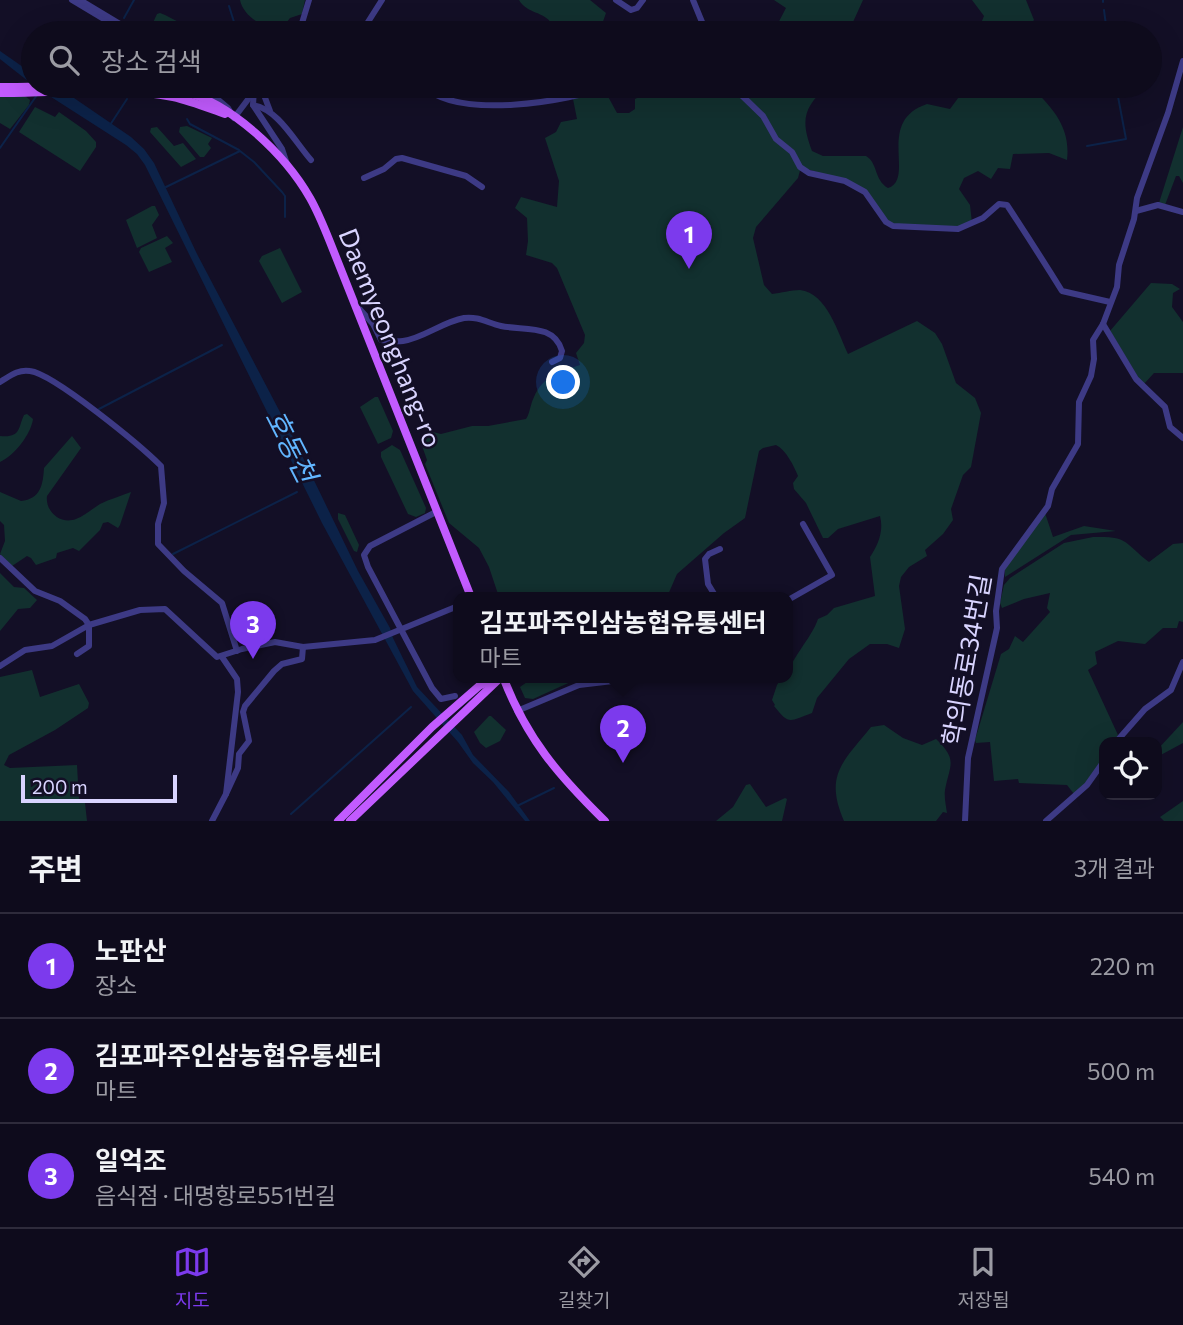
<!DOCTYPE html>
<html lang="ko">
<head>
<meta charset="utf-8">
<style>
	:root { --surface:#0e0b1c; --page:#171425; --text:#f1f3f6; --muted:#9b9ba3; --line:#2e2b3b; --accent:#7c3aed }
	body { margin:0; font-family:Commissioner,"Noto Sans KR",sans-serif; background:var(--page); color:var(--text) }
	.controls { position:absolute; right:21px; bottom:21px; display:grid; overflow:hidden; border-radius:14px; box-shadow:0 7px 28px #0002 }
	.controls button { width:63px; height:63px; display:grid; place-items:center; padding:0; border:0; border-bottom:2px solid var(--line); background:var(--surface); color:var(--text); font:35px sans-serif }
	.scale { position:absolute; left:21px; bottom:18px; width:156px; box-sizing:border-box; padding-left:7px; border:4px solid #d9d4ff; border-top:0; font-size:19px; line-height:24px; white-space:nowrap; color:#d9d4ff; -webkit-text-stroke:5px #130f26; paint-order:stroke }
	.you { position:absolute; left:564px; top:383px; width:24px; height:24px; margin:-18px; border:5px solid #fff; border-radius:50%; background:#1a73e8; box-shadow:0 0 0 10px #1a73e833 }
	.badge { display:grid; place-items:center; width:46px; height:46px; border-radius:50%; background:var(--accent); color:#fff; font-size:23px; font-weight:700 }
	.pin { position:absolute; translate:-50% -58px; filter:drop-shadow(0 2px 4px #0008) }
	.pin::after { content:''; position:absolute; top:37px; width:24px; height:21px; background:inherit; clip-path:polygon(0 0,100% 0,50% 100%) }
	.popup { position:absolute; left:453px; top:592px; width:340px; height:91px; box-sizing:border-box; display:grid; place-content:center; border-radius:14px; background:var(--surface); filter:drop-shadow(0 2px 5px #0005); font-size:23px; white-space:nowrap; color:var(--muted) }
	.popup b { font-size:26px; color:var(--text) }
	.popup::after { content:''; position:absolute; left:50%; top:100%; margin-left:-14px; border:14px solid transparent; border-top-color:var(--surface) }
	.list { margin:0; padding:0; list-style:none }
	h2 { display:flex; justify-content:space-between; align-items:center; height:91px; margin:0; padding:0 28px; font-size:30px }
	h2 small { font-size:23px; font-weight:400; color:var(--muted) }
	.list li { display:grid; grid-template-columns:46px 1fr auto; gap:21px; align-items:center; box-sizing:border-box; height:105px; padding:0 28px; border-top:2px solid var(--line) }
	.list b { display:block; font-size:26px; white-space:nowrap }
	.list p { margin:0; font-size:23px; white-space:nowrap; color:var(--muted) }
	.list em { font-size:23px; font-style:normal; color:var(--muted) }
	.icon { flex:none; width:38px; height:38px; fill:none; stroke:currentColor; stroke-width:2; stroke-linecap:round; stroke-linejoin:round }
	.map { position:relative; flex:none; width:1183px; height:821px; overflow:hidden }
	.search { position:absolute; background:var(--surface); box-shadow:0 7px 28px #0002; left:21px; right:21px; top:21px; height:77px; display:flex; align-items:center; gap:18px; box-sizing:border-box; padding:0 24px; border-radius:38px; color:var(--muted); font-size:26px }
	.sheet { height:406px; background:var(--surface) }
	nav { display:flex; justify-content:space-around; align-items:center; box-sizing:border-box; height:98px; border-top:2px solid var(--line); background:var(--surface); font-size:19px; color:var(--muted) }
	nav a { display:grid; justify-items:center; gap:4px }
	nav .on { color:var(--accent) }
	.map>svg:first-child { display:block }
</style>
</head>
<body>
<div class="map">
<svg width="1183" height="821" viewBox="0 0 1183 821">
	<rect width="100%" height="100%" fill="#130f26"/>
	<g fill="#12302f">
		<path d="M240 0H305L302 14 290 18 283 27 275 29C260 26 243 15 240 0Z"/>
		<path d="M519 0H590L606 13 599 33H549L552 24C544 11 527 14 519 0Z"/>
		<polygon points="774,0 863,0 848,33 773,33 786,8"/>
		<polygon points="972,0 1026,0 1034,20 1023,33 977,33 984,16"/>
		<polygon points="160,13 165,15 200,33 164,33 151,27 157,14"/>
		<polygon points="453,24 485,29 485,33 445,33 448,27"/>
		<polygon points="544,86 599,86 546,97"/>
		<path d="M651 86H728L731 88 737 86H827C804 108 800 119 812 151L823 156H866C878 163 874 180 888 188 916 179 875 121 927 104L950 109 967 86H1030C1052 107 1071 127 1067 160L1049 153 1013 154 1010 169 998 168 991 179 978 171 964 178 959 189 970 205 972 223 958 229 893 226 865 192 845 181 801 167 798 178 756 227 753 238 764 285 772 294C781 293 791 290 800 290 827 293 838 333 848 354L917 321 935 333 942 344 956 383 975 398 981 413 971 467 963 475 951 509 953 520 943 534 925 550 927 556 909 567 901 577 899 586 905 629 899 648 887 644H870L849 659 817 698 812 713C789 721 790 726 774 706L775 705 772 700 777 685 782 677H788C788 661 812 638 818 619L827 615 834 608 875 596 870 557C878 545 884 531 880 516L838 529 828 538H823L806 503 794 489 793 483 798 476C794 466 786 450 776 445L763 448 759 451 745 518 724 533 677 574 667 597H499L489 567 479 548 449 523 425 464 427 460 421 443 429 431 441 434 472 426H488L526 419C530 413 530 405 534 397 543 376 559 372 580 365L576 353 584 343 585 335 557 268 552 263 526 255 528 241 527 218 515 208 521 197 557 207 559 181 545 138 556 132 561 122 577 119 573 99 605 91 617 113H629L635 109V99L653 91Z"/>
		<polygon points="0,96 25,96 30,100 29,105 10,129 0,123"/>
		<polygon points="35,107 55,117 59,112 86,131 96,142 96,147 80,171 19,132"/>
		<polygon points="187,126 212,138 208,144 211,148 204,157 200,157 179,132 180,127"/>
		<polygon points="157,127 174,146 183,143 196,159 181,167 150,132 151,128"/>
		<polygon points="1183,127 1183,183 1179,176 1176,176 1165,205 1159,203"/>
		<polygon points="152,206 155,206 159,215 152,225 157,238 137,248 126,220"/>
		<polygon points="167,236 173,243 165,248 172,262 149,272 139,252 141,248"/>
		<polygon points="280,248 302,292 282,303 259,261 262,256"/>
		<polygon points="1151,283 1172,284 1180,289 1173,293 1172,307 1183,322 1183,373 1154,373 1143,385 1110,331"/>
		<polygon points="375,397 378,397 393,431 391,438 378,444 360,407"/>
		<path d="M27 414 33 419C31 434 15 455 0 462V436C21 438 18 428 24 415Z"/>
		<path d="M72 436 81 448 47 496C45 511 60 525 76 519 84 516 92 509 100 504 110 499 121 496 131 492L120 525 118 528 108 522 103 523 100 530 79 551 73 548 57 553 56 558 36 565 31 558 27 556 12 566 0 554 5 541 4 525 0 521V492L21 501C41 499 43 484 44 468Z"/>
		<polygon points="392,445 400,450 426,508 425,513 416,517 408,514 381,457 381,452"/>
		<polygon points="338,513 345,515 359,545 357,552 354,551 338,519"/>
		<polygon points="1045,513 1053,537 1084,526 1116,531 1071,535 1005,577 1005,569"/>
		<path d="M1093 537C1129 536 1123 542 1149 562L1173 544 1183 543V622L1179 621 1177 628H1163L1145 644 1118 641 1095 652 1097 664 1088 670 1118 735 1113 742H1104C1104 766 1090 779 1074 794L1067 785 1019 783 1018 779 994 781 990 742 976 743 975 740 1001 654 1009 649 1015 636 1023 642 1050 612 1047 608 1050 593 1024 599 1002 608 1000 603 1004 585 1010 578 1064 543Z"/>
		<polygon points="0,573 14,587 24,588 37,600 30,608 18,609 0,631"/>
		<polygon points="32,670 40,697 79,684 89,703 88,708 55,730 9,755 4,765 10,768 77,765 79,800 85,803 87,821 0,821 0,677"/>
		<polygon points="534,677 596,677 575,680 533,699 525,698 520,687"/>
		<polygon points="489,716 491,716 506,730 500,741 486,748 480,743 474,732"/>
		<polygon points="1183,722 1183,743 1157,757 1157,750"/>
		<path d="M884 725 903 738 922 745 936 739C958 760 950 764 945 790 944 797 946 806 947 813L943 812 936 821H844C824 775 843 762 871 727Z"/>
		<polygon points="750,784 766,807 785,798 787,799 782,821 716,821 733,807 746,785"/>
		<polygon points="1183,801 1183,821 1164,821 1160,817"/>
	</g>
	<g fill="#0c2248">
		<polygon points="0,51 33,74 33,85 0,59"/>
		<polygon points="34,86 53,86 74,98 131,137 144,149 154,163 197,254 291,433 358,571 390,628 393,638 417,687 462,735 473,755 509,792 530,821 525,821 493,782 473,763 458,742 413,691 322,523 145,165 137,154 126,145"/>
	</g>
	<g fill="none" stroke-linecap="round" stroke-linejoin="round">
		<g stroke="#0c2248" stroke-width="2">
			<polyline points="1103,0 1103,2"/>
			<polyline points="229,6 234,22 231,33"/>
			<polyline points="1104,10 1107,33"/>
			<polyline points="124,18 134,0"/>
			<polyline points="71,33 76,26"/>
			<polyline points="114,33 115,32"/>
			<polyline points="187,119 190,124 239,150"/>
			<polyline points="110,125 127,99"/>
			<polyline points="1087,146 1126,139 1116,86"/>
			<polyline points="0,148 37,95"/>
			<polyline points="166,187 240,151 254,162 282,192 285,196 285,217"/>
			<polyline points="99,409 222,345"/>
			<polyline points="173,554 297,492"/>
			<polyline points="517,806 554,788"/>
			<polyline points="291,814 411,707"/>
		</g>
		<g stroke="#3d3a85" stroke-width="6">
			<polyline points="72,0 127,33"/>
			<polyline points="80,0 135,33"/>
			<polyline points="616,0 631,10 637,8 643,0"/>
			<polyline points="693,0 702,22 701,33"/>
			<polyline points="299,33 309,0"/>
			<polyline points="361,33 382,0"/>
			<polyline points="202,86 228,108 234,118 258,86"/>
			<polyline points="265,86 264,95 270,111"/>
			<path d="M424 86C456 120 569 102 608 86"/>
			<path d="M732 86 763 116 776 139 792 152 800 167 809 173 845 181 865 192 886 222 893 226 958 229 983 218 999 204 1007 205C1026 234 1044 262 1062 291L1110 302"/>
			<polyline points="254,89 253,105 282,149 287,164"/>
			<path d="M253 105C278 109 295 142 311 160"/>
			<polyline points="364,178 384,169 396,159 402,158 466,176 482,187"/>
			<polyline points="1136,211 1158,205 1183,212"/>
			<path d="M356 305 373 324 381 340C388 341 396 342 403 341 424 338 442 322 464 318 478 316 488 323 501 326 523 331 554 323 562 351L560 358 552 362"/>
			<polyline points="1103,324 1136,379 1165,407 1170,427 1183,438"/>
			<path d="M0 382C10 376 18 369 30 371 54 374 141 446 161 466L164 503 158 524V544L184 571 222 603 237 651"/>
			<polyline points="436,512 370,546 364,555 368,567 432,688 441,699 455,696"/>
			<polyline points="0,558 35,591 60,601 85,619 89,625 140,610 165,609 217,657 242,649 275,642 303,647 375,640 458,606"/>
			<polyline points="716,597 708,584 705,559 709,554 720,549"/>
			<polyline points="788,600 832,575 803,524"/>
			<polyline points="0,666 25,650 52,646 89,625 89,646 77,654"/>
			<polyline points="517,711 579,685 647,677"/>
			<polyline points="1116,742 1145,709 1171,690 1183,662"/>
			<polyline points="226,794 238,768 239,754 249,741 243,712 245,706 274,671 282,664 302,659 303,647"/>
			<polyline points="212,821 226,794 238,692 237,679 222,657"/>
			<polyline points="965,821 968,758 997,628 996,611 1002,569 1048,506 1052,489 1078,444 1079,402 1091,376 1094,359 1093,340 1103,324 1117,287 1119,265 1134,219 1137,198 1168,113 1183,61"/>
			<polyline points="1046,821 1087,785 1104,761"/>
		</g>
		<g stroke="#c25bff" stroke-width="8">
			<path d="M0 87C55 88 130 79 182 91 231 103 285 154 310 198 318 212 324 227 330 242L471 597"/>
			<path d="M0 93C54 93 121 86 173 97 191 101 208 108 225 114"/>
			<path d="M503 677C527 739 558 775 605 821"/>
			<polyline points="338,821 432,727 479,686 498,677"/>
			<polyline points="350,821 500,678"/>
		</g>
	</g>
	<g text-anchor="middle" stroke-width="5" stroke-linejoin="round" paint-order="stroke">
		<g font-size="26" fill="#d9d4ff" stroke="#130f26">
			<text transform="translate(390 338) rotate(68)" y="9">Daemyeonghang-ro</text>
			<text transform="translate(967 660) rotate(-80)" y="9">학의동로34번길</text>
		</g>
		<g font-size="28" font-style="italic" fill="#62b6ff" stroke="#130f26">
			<text transform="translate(291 446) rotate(63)" y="10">호동천</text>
		</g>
	</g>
</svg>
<div class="controls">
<button><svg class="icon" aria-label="locate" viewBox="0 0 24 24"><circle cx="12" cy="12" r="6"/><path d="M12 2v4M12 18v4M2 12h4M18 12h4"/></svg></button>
</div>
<div class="scale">200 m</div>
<div class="you"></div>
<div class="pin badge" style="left:689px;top:269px">1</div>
<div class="pin badge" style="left:623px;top:763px">2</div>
<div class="popup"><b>김포파주인삼농협유통센터</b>마트</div>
<div class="pin badge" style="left:253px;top:659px">3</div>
<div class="search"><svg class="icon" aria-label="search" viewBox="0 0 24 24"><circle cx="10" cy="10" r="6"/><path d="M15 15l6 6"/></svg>장소 검색</div>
</div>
<section class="sheet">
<h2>주변<small>3개 결과</small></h2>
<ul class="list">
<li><span class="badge">1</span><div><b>노판산</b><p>장소</p></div><em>220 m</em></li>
<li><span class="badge">2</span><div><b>김포파주인삼농협유통센터</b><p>마트</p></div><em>500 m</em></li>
<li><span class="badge">3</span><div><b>일억조</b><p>음식점 · 대명항로551번길</p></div><em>540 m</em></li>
</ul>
</section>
<nav>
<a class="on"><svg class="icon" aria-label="map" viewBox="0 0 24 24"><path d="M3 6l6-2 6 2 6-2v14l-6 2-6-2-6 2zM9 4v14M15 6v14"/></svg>지도</a>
<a><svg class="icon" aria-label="directions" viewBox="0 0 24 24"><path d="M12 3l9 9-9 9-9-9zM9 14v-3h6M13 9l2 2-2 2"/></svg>길찾기</a>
<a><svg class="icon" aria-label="saved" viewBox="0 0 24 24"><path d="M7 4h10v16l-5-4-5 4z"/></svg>저장됨</a>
</nav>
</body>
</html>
